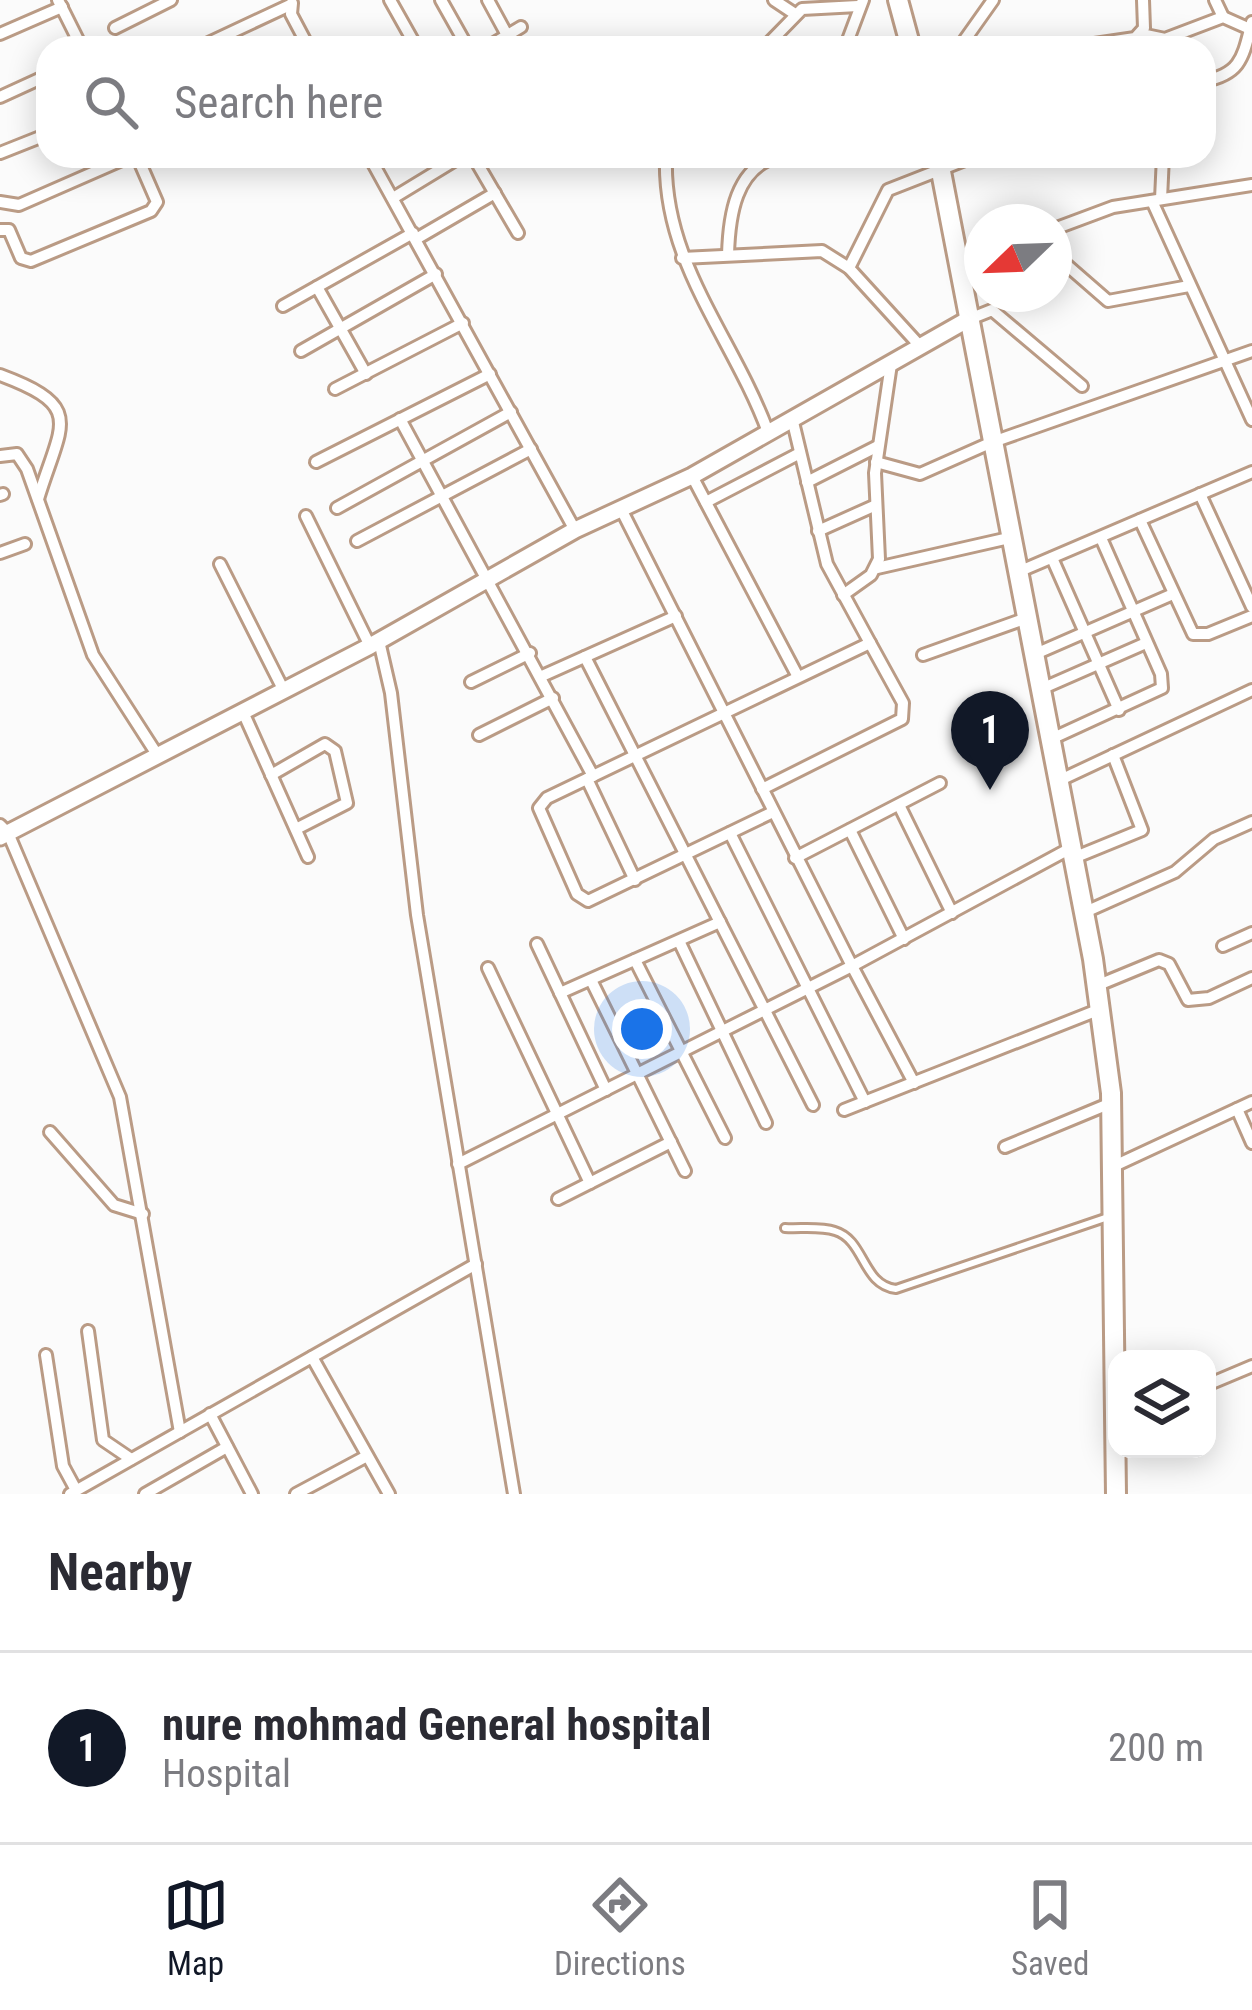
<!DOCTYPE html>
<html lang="en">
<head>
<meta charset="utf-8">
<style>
	:root { --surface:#fff; --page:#f7f7f7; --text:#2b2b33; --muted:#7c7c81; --line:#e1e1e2; --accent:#111827 }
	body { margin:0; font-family:"Roboto Condensed",sans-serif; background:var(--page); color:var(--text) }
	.controls { position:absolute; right:36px; bottom:36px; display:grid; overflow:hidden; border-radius:24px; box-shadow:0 6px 30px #0003 }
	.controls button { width:108px; height:108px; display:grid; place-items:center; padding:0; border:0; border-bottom:3px solid var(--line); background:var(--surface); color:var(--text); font:60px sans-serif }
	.compass { position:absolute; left:964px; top:204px; width:108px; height:108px; border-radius:50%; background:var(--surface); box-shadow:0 6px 30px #0003; rotate:247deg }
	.you { position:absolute; left:642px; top:1029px; width:42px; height:42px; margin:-30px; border:9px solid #fff; border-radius:50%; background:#1a73e8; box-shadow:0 0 0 18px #1a73e833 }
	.badge { display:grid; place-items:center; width:78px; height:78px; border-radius:50%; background:var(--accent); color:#fff; font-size:39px; font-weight:700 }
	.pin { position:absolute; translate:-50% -99px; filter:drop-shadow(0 3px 6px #0008) }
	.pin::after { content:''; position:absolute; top:63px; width:42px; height:36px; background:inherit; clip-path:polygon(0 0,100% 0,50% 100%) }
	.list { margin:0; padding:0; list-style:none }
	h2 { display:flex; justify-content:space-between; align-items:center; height:156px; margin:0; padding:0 48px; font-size:51px }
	h2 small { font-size:39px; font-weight:400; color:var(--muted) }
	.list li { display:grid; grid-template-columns:78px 1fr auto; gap:36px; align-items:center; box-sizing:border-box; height:192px; padding:0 48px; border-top:3px solid var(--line) }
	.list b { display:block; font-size:45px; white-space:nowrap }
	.list p { margin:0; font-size:39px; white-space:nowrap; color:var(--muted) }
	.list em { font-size:39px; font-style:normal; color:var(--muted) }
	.icon { flex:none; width:66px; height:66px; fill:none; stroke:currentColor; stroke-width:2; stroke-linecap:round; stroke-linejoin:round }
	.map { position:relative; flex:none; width:1252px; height:1494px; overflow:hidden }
	.search { position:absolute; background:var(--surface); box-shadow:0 6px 30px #0003; left:36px; right:36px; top:36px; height:132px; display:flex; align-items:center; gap:30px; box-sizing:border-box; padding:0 42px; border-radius:36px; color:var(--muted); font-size:45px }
	.sheet { height:348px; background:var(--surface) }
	nav { display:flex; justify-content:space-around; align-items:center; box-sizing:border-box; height:168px; border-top:3px solid var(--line); background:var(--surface); font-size:33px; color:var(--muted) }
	nav a { display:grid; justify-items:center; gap:6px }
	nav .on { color:var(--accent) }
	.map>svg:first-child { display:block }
</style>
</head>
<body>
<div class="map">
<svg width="1252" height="1494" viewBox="0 0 1252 1494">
	<rect width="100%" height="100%" fill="#fbfbfb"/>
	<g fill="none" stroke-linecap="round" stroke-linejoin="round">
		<defs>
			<path id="lane" d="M785 1228C800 1229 820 1226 835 1231 865 1240 862 1285 896 1289L1108 1217"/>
			<g id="street">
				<polyline points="58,0 82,48"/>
				<polyline points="390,0 417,48"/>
				<polyline points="441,0 468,48"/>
				<polyline points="488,0 507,35"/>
				<polyline points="774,0 795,14"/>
				<polyline points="1215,0 1223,17"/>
				<polyline points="292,3 291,14 309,48"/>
				<polyline points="115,28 171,0"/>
				<polyline points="0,34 62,7"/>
				<polyline points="1141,34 1165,39 1223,17 1250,29"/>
				<polyline points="1074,47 1135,38 1144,28 1143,0"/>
				<polyline points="198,48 290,5"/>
				<polyline points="486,48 521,27"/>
				<polyline points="764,48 802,9 858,6"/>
				<polyline points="845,48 863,0"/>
				<polyline points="959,48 993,0"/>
				<path d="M1204 81C1242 74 1243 56 1252 22"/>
				<polyline points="0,97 48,75"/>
				<polyline points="0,153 48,134"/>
				<polyline points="369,156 575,530"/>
				<polyline points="473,156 518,233"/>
				<path d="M666 156C662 262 733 337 768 432"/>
				<polyline points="791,156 834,156"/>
				<polyline points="393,198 462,156"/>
				<polyline points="1161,199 1163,156"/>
				<polyline points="1152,201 1252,420"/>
				<polyline points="0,202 19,205 131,156"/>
				<polyline points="1054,229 1113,207 1252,185"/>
				<polyline points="0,230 9,230 21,258 31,261 151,211 157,202 137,156"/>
				<polyline points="416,239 495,193"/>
				<polyline points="1054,254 1108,301 1189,286"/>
				<path d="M728 255C729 217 735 167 779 156"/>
				<polyline points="682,258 822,251 849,268 920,346"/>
				<polyline points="961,266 982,258"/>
				<polyline points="849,268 888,190 975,156"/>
				<polyline points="317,287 366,374"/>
				<polyline points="283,306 413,233"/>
				<polyline points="967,320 992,310 1082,386"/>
				<polyline points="301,351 436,274"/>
				<path d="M0 375C86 407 61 423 38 499"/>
				<polyline points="335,389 463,323"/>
				<polyline points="400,419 593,776"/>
				<polyline points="0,456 17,454 27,469 93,655 158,756"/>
				<polyline points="316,462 490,374"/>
				<polyline points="876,462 920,474 990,443 1252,351"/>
				<polyline points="692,476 797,675"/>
				<polyline points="807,482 878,446"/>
				<polyline points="1200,494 1252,607"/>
				<polyline points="0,495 3,494"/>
				<polyline points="706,502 800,453"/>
				<polyline points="337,508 511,412"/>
				<polyline points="622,511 852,966 1069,849"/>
				<polyline points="306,516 370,646"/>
				<polyline points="1140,520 1193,634 1208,634 1252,616"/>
				<polyline points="818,531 876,505"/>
				<polyline points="357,541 531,449"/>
				<polyline points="0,553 25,544"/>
				<polyline points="1052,558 1119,710"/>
				<polyline points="220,564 284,691"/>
				<polyline points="877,568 1009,538"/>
				<polyline points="1018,572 1252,472"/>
				<polyline points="843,595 871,575 879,559 875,473 891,364"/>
				<polyline points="379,641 391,693 417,915 514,1494"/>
				<polyline points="923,655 1024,619"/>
				<polyline points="1033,655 1173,594"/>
				<polyline points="585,657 813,1105"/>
				<polyline points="542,676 676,616"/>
				<polyline points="471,682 530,653"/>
				<polyline points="1041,689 1146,643"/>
				<polyline points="243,712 308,857"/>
				<polyline points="479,735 553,698"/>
				<polyline points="1051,739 1162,688 1161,674 1101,538"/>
				<polyline points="271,775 325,744 335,751 347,803 296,829"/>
				<polyline points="587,779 635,880"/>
				<polyline points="1056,782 1252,690"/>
				<polyline points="762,789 902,719 903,703 870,643"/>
				<polyline points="899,805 952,913"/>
				<polyline points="773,812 588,901 577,894 539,808 547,798 870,643 827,564 792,418"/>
				<polyline points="0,825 8,833 120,1097 180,1432"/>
				<polyline points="850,830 904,939"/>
				<polyline points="730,833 865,1102"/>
				<polyline points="795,858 940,783"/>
				<polyline points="1071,859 1142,830 1113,755"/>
				<polyline points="1083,913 1175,872 1214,839 1252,822"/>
				<polyline points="679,941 766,1123"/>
				<polyline points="537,944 606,1090"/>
				<polyline points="1223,946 1252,933"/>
				<polyline points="635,960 725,1138"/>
				<polyline points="488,968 590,1183"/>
				<polyline points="591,980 685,1171"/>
				<polyline points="1096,986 1159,960 1169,964 1188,1000 1209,998 1252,978"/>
				<polyline points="560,993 720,922"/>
				<polyline points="1237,1109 1252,1143"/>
				<polyline points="844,1110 1098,1010"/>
				<polyline points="50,1132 114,1205 143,1214"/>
				<polyline points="1005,1147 1111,1103"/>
				<polyline points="458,1164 852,966 914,1083"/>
				<polyline points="1112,1167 1252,1102"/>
				<polyline points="558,1199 671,1142"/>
				<polyline points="88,1331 103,1440 131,1459"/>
				<polyline points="46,1355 63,1466 76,1490"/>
				<polyline points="312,1357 389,1494"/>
				<polyline points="1207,1385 1252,1366"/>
				<polyline points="210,1414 252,1494"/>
				<polyline points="70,1494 476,1264"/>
				<polyline points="145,1494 227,1447"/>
				<polyline points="296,1494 367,1456"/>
			</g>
			<polyline id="secondary" points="0,837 370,646 575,530 692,476 967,320"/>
			<g id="primary">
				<polyline points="898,0 911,48"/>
				<polyline points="938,156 1093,959 1111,1093 1116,1494"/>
			</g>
		</defs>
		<use href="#lane" stroke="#ba9b85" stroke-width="12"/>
		<use href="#street" stroke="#ba9b85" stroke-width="16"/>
		<use href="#secondary" stroke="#ba9b85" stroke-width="21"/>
		<use href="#primary" stroke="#ba9b85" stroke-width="24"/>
		<use href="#lane" stroke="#fff" stroke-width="6"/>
		<use href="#street" stroke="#fff" stroke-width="10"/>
		<use href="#secondary" stroke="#fff" stroke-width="15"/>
		<use href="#primary" stroke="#fff" stroke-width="18"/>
	</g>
</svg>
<div class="controls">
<button><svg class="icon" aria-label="layers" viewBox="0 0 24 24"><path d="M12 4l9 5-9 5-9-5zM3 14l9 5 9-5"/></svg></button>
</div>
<svg class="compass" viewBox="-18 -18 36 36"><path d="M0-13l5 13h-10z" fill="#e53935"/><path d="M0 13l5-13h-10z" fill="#7c7c81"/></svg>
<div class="you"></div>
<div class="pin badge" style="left:990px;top:790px">1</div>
<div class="search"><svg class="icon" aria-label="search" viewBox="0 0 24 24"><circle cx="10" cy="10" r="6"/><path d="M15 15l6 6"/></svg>Search here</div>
</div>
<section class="sheet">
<h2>Nearby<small></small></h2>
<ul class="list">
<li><span class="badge">1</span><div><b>nure mohmad General hospital</b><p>Hospital</p></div><em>200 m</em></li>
</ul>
</section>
<nav>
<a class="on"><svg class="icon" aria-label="map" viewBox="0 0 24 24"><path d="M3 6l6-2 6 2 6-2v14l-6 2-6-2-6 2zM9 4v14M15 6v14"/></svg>Map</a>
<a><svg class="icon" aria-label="directions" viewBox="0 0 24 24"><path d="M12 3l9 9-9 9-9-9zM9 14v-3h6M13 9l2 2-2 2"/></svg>Directions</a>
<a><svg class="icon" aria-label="saved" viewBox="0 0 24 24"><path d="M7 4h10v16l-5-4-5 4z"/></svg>Saved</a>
</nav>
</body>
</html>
